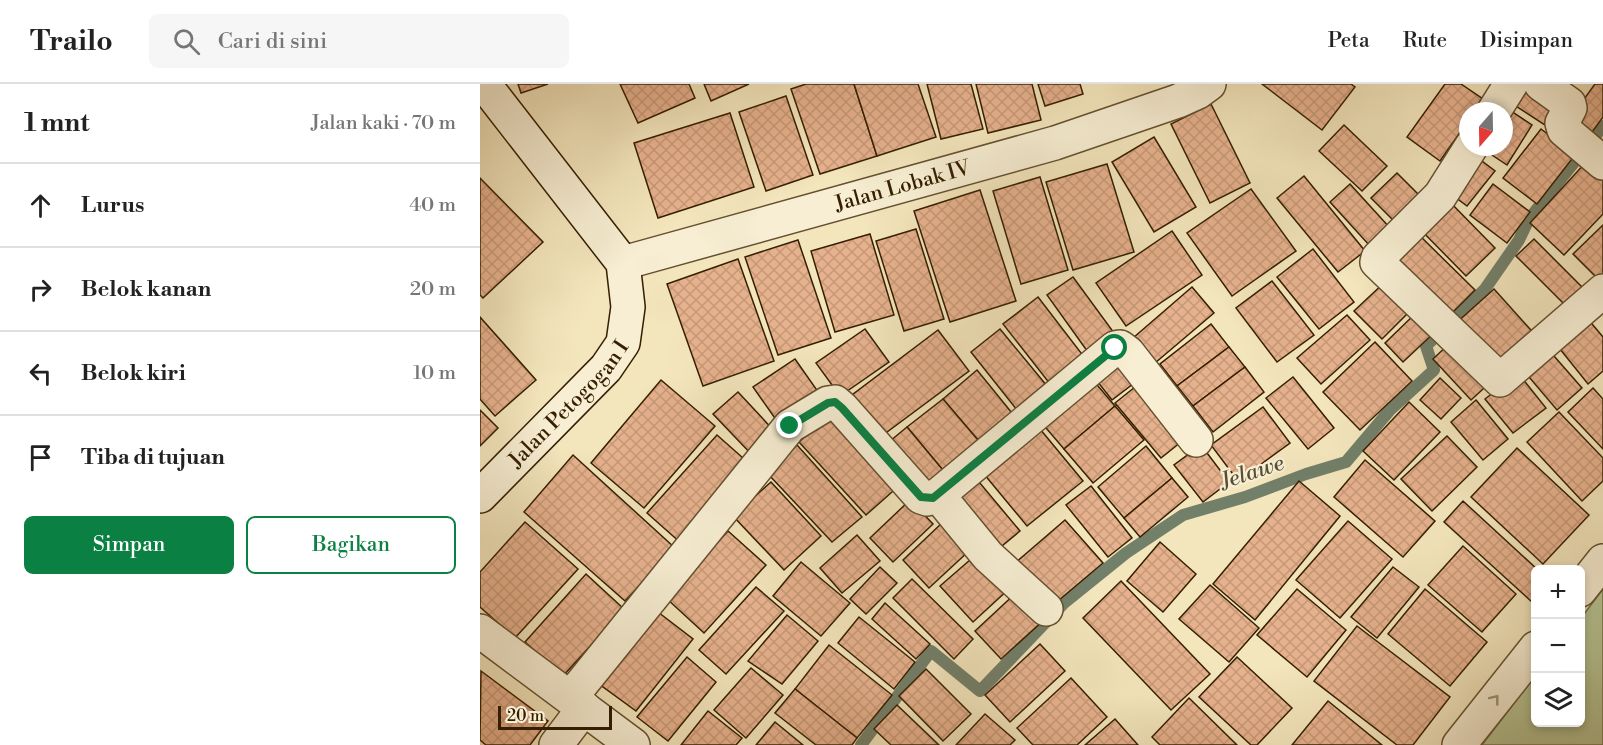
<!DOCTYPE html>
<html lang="id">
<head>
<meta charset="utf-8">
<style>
	:root { --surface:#fff; --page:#f6f6f6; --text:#222; --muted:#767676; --line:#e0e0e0; --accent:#0b8043 }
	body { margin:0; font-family:"Libre Bodoni",serif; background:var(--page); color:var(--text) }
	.controls { position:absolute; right:18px; bottom:18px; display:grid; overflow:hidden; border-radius:9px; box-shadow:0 3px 9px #0003 }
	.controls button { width:54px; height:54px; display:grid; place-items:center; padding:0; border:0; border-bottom:2px solid var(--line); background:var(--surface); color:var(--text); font:30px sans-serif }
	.compass { position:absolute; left:979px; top:18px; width:54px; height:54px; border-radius:50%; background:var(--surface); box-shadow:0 3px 9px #0003; rotate:200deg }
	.scale { position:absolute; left:18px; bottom:15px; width:114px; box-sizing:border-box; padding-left:6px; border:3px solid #351f00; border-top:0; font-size:16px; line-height:21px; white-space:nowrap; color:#351f00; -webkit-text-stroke:4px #f7eed3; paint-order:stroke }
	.stop { position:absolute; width:18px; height:18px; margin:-14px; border:4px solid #0b8043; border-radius:50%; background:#fff }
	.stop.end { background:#0b8043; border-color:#fff; box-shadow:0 2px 6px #0008 }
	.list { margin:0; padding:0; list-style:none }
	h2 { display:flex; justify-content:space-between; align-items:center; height:78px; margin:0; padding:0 24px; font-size:26px }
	h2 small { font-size:20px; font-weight:400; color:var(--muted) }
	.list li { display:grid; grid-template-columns:39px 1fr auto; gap:18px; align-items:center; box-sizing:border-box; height:84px; padding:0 24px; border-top:2px solid var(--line) }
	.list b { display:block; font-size:22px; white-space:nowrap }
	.list em { font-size:20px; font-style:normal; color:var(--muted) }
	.actions { display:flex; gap:12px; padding:18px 24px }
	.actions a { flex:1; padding:14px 0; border:2px solid var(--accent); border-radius:9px; text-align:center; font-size:21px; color:var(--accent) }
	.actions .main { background:var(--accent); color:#fff }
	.icon { flex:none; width:33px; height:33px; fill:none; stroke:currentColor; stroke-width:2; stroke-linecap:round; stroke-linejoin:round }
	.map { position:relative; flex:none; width:1123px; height:661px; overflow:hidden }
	header { display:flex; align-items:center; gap:36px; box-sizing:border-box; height:84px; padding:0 30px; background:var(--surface); border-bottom:2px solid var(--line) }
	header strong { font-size:28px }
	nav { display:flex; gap:33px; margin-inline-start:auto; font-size:21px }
	.search { width:420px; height:54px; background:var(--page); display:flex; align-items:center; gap:15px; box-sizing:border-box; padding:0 21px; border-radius:9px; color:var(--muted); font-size:22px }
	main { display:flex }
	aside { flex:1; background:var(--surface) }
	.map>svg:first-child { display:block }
</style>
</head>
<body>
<header>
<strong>Trailo</strong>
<div class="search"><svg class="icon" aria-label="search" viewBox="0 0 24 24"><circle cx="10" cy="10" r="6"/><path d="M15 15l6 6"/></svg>Cari di sini</div>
<nav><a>Peta</a><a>Rute</a><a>Disimpan</a></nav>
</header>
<main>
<aside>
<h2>1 mnt<small>Jalan kaki · 70 m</small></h2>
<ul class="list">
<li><svg class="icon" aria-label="ahead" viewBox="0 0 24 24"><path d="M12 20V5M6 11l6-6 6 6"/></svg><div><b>Lurus</b></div><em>40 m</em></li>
<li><svg class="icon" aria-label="right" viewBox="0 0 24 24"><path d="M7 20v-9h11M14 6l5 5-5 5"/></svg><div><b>Belok kanan</b></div><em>20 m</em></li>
<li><svg class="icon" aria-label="left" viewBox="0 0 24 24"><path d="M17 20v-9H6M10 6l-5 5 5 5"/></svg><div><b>Belok kiri</b></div><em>10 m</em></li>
<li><svg class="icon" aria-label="arrive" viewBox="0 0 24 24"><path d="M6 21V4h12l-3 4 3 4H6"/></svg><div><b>Tiba di tujuan</b></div></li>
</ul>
<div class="actions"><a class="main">Simpan</a><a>Bagikan</a></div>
</aside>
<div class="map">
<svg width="1123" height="661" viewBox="0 0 1123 661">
	<defs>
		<pattern id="building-cross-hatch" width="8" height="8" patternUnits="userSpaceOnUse" patternTransform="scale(1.5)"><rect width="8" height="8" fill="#e6b18d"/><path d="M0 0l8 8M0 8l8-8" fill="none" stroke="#c69878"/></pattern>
	</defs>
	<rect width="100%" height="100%" fill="#f3e5bc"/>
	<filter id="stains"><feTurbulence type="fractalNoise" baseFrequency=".00333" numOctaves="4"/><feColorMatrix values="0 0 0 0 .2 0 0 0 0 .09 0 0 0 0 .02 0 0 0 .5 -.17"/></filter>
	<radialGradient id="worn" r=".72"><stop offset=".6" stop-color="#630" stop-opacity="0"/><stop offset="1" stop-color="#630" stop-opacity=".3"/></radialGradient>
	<polygon fill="#b6c594" stroke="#76724a" stroke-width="1.5" points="1123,505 1123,661 1002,661 1055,592 1056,638 1100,638 1101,534"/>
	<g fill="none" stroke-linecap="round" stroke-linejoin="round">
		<polyline stroke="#727f69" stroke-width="12" points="381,661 451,567 500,607 584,519 646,469 703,431 765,413 826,390 866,378 910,326 954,286 946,262 1005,205 1039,156 1049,135 1123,42"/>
	</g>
	<g fill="url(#building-cross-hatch)" stroke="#351f00" stroke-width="1.5">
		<polygon points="38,0 68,0 41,9"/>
		<polygon points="140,0 209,0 215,14 158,39"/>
		<polygon points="224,0 269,0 231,17"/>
		<polygon points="326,0 374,0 397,72 340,90 311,5"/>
		<polygon points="374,0 438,0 456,53 397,72"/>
		<polygon points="447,0 491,0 503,45 461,55"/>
		<polygon points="496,0 552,0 561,36 508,49"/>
		<polygon points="558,0 600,0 603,10 565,22"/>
		<polygon points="782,0 871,0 875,3 842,46"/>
		<polygon points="965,0 981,0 1003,15 995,27 988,27 988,37 960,77 927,53"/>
		<polygon points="1035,0 1084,26 1071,45 1025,15"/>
		<polygon points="1115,0 1123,0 1123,33 1107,55 1086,40"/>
		<polygon points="306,12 333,91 286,107 259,28"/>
		<polygon points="731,20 770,99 730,119 691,40"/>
		<polygon points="1025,23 1052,41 1027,81 1000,63 1024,63"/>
		<polygon points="250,29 274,103 178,134 154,59"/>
		<polygon points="864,41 907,82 882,107 839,67"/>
		<polygon points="1061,45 1095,71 1057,120 1023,94"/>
		<polygon points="674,53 716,123 674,148 632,78"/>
		<polygon points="994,71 1015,87 987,122 967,107"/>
		<polygon points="1108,76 1123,90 1123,130 1084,171 1050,139"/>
		<polygon points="627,80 654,168 593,186 566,98"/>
		<polygon points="917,89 947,119 921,144 891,114"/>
		<polygon points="824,92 885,167 858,188 797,114"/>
		<polygon points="560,93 588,186 541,200 513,107"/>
		<polygon points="0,94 63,158 3,214 0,211"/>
		<polygon points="870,100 910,144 890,162 850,118"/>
		<polygon points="1013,100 1050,128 1027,159 990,131"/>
		<polygon points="771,105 816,167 752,212 707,149"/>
		<polygon points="500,106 536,217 470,238 434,127"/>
		<polygon points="966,114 1015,164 986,192 937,142"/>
		<polygon points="1123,141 1123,192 1119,196 1093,170"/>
		<polygon points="436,145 464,235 424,247 396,157"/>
		<polygon points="692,147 722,191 646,242 616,199"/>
		<polygon points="936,148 995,206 964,237 905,180"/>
		<polygon points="390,150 414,231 355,248 331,167"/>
		<polygon points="1054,155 1107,208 1090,226 1036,172"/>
		<polygon points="318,156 351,254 298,271 265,173"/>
		<polygon points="833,165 874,218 839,245 797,193"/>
		<polygon points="258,175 294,277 223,302 187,200"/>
		<polygon points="593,193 637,253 610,271 567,211"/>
		<polygon points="907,196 934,223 902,255 874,227"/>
		<polygon points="792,197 834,251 797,278 756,224"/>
		<polygon points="712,203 734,229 675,279 653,254"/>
		<polygon points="1014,205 1059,255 1019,291 974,241"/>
		<polygon points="558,213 608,278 574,305 523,240"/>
		<polygon points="937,228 956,247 923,278 905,259"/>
		<polygon points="867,231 890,256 841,300 817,274"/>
		<polygon points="0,233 56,296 15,332 0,315"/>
		<polygon points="1107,234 1123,253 1123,287 1108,300 1076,260"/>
		<polygon points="731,240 749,263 697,302 680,280"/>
		<polygon points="385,245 409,278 360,312 336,279"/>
		<polygon points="520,245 567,302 537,326 491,268"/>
		<polygon points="458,246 489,287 399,354 368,314"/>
		<polygon points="974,255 1013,296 991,316 953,275"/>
		<polygon points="895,258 932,297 880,346 843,308"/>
		<polygon points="749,263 765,283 713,322 697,302"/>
		<polygon points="1067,264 1102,304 1077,326 1043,286"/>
		<polygon points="643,269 662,293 632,316 613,292"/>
		<polygon points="315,275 341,312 299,340 273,303"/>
		<polygon points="765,283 784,308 733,348 713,322"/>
		<polygon points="497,286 536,334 503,362 463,315"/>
		<polygon points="1038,289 1066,324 1033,349 1005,315"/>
		<polygon points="813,293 854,344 828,365 786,314"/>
		<polygon points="960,294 981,314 961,335 940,316"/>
		<polygon points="612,295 635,322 584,365 561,338"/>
		<polygon points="665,295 711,350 681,374 635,319"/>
		<polygon points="181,296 235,342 164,424 111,379"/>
		<polygon points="1113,304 1123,315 1123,365 1088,328"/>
		<polygon points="258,308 298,351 274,373 233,330"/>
		<polygon points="463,315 503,362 467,391 427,343"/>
		<polygon points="996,316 1028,355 1003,376 971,338"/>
		<polygon points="929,318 960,348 914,396 883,367"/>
		<polygon points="635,322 664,356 613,399 584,365"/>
		<polygon points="783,323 810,359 758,397 731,361"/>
		<polygon points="0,326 18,344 0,362"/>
		<polygon points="353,327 421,400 386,431 319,358"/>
		<polygon points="1079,328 1123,374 1123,397 1102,417 1047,358"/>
		<polygon points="427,343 467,391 444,410 404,362"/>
		<polygon points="560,345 603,397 547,442 504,390"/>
		<polygon points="237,351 272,382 202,460 167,429"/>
		<polygon points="967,352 997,383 952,427 921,395"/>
		<polygon points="317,361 382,433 352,458 288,390"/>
		<polygon points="721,361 749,398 723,418 694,381"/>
		<polygon points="666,362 692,394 644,434 618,403"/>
		<polygon points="1037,364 1109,431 1063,480 991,413"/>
		<polygon points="93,371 195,464 145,517 44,428"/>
		<polygon points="885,376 955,437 923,473 854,413"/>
		<polygon points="494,392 540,447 511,471 465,415"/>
		<polygon points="692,394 708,413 660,453 644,434"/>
		<polygon points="819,397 860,432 775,536 733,500"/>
		<polygon points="291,398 341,452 304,486 253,432"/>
		<polygon points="611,402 652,454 628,473 586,421"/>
		<polygon points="430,416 453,440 413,478 390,454"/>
		<polygon points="983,417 1058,486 1056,486 1056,514 1052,518 964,438"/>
		<polygon points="585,436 623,479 572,522 535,479"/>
		<polygon points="868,437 912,475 860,534 816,496"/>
		<polygon points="45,438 98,485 35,554 0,523 0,488"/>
		<polygon points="463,438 490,466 449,504 423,476"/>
		<polygon points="248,447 286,481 224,549 186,514"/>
		<polygon points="377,451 400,477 362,509 340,484"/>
		<polygon points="680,458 716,490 683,528 647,497"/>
		<polygon points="983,462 1036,510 1002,548 948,501"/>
		<polygon points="498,469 530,504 493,538 460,502"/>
		<polygon points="321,478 370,519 341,552 293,512"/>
		<polygon points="400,483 417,499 386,530 370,515"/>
		<polygon points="913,483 939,503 897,554 871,533"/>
		<polygon points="106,490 144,525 83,592 45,558"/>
		<polygon points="432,495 493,555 474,575 413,514"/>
		<polygon points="641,497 730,590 691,626 603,534"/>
		<polygon points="730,501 779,544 749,578 699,535"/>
		<polygon points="276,503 304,527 246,590 219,566"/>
		<polygon points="817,505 866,546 827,593 777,551"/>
		<polygon points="945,505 1007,558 970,602 908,550"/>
		<polygon points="538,507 565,535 521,575 495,547"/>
		<polygon points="405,519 450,560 436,575 392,535"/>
		<polygon points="174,525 213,555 156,627 115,597"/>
		<polygon points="307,531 338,557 302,600 268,577"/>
		<polygon points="379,533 435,578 414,605 358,559"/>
		<polygon points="877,542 970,613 933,661 917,661 834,597"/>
		<polygon points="560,560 585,587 530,638 505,611"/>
		<polygon points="349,561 412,611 377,654 315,605"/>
		<polygon points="207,573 236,598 188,657 157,633"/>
		<polygon points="757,573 812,624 777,661 771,661 719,613"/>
		<polygon points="271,584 303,611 266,654 234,626"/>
		<polygon points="446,585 491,630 463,657 419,612"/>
		<polygon points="1,587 68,637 50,661 6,661 0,656"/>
		<polygon points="591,594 627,633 597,661 553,661 537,644"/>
		<polygon points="315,605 377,654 372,661 336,661 295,629"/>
		<polygon points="709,614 757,661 680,661 672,653"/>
		<polygon points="848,617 902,661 812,661"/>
		<polygon points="417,621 459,661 411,661 394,645"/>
		<polygon points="228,627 262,654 256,661 201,661"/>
		<polygon points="505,630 535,656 530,661 476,661"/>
		<polygon points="635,635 658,661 605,661"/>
		<polygon points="295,638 323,661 276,661"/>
	</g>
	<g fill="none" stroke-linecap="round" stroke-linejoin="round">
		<defs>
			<g id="street">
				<polyline points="1061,0 1089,20 1090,24 1082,39 1084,46 1123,79"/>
				<polyline points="1014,27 1031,0"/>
				<polyline points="991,63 960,112 898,174 897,178 1020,296 1123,207"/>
				<path id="s1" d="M143 179 575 59 698 17 718 8 729 0"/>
				<polyline points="458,411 508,472 566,525"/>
				<polyline points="1100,506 1123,477"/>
				<polyline points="0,547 153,661"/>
				<polyline points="91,613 310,342 348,319 355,318 362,324 441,413 447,415 458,411 635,264 640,263 648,269 716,356"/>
				<polyline points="76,661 104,624"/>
				<polyline points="979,661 1056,564"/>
			</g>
			<g id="secondary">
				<path id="s2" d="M0 412 126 284 143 259 148 223 143 179 4 0"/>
			</g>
		</defs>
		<use href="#street" stroke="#64502f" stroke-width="36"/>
		<use href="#secondary" stroke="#351f00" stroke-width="36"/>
		<use href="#street" stroke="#f7eed3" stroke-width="33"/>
		<use href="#secondary" stroke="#f7eed3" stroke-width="33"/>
	</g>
	<defs><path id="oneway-chevron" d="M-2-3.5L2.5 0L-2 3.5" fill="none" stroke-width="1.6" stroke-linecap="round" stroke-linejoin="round" transform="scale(1.5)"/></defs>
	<use stroke="#a09174" href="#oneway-chevron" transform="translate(1015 615) rotate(-52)"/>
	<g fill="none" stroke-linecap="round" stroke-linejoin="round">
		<polyline stroke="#0b8043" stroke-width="8" points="310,342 348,319 355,318 362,324 441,413 453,414 635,264"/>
	</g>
	<g text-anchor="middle" stroke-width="4.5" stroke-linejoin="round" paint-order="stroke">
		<g font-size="21" fill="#351f00" stroke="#f7eed3">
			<text dy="7" stroke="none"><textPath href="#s1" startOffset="290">Jalan Lobak IV</textPath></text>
			<text dy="7" stroke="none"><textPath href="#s2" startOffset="128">Jalan Petogogan I</textPath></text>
		</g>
		<g font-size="22" font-style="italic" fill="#544f35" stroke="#f7eed3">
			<text transform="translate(772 387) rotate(-18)" y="8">Jelawe</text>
		</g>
	</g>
	<rect width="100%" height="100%" filter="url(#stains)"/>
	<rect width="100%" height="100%" fill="url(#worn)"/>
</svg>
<div class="controls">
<button>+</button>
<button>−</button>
<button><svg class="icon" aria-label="layers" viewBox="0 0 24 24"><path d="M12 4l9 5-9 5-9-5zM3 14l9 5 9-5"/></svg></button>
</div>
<svg class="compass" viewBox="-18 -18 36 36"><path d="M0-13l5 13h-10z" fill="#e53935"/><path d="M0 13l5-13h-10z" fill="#767676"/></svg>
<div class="scale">20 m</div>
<div class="stop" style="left:635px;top:264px"></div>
<div class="stop end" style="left:310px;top:342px"></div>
</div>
</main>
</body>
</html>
